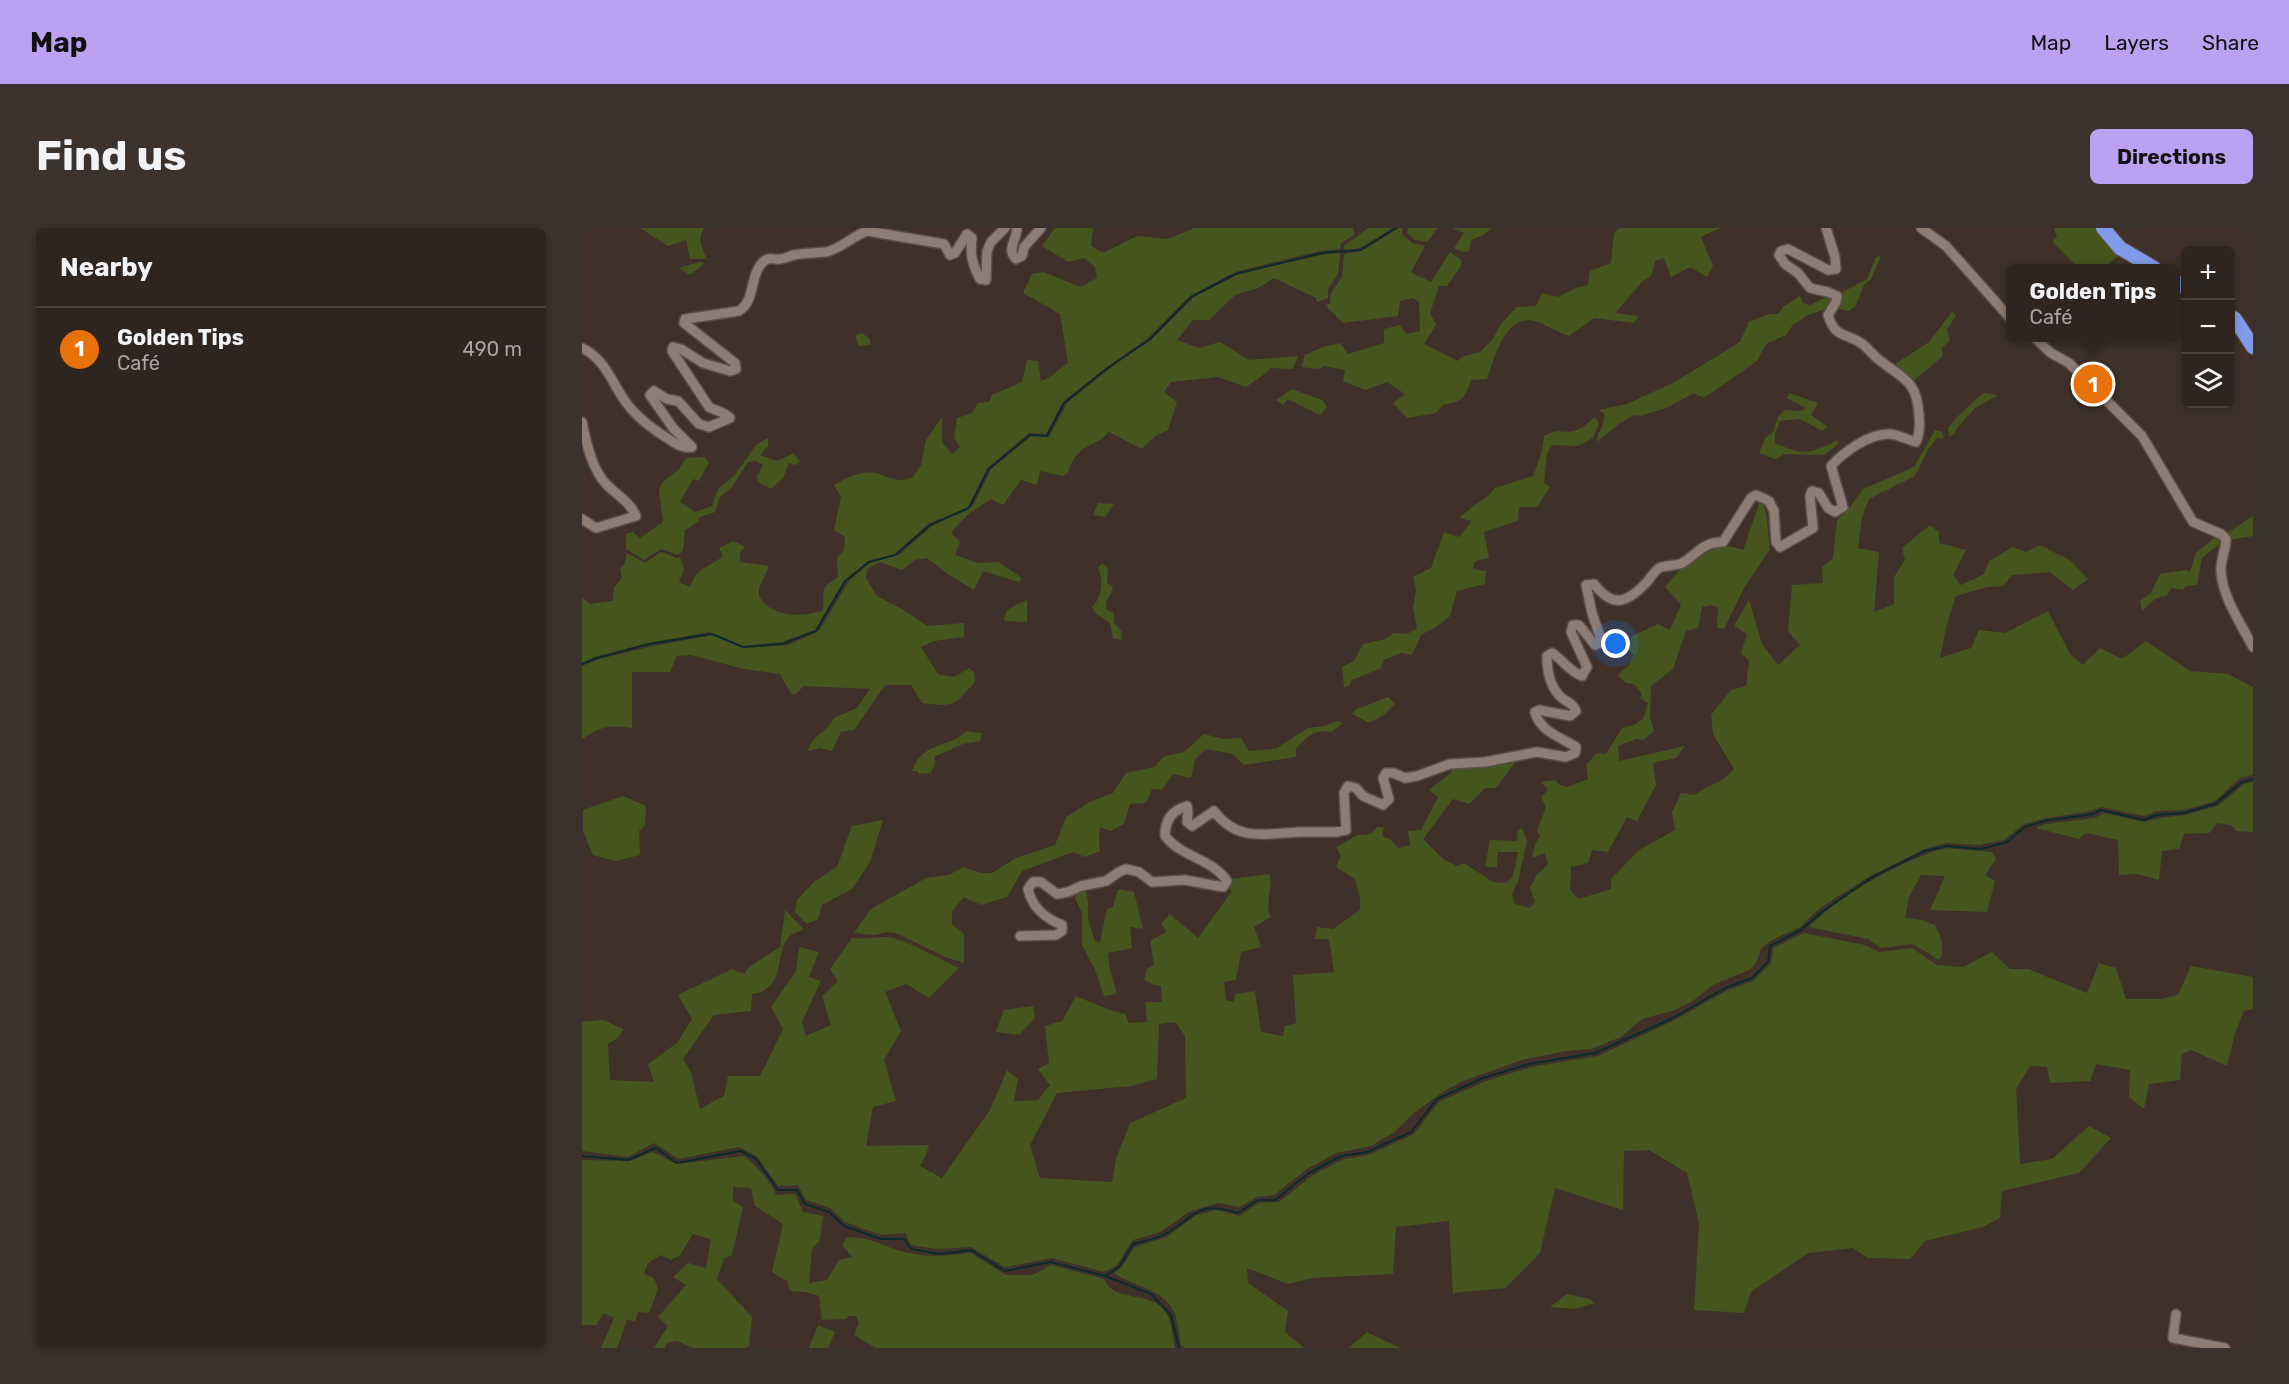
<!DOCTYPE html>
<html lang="en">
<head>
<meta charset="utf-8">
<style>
	:root { --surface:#2f2520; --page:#3b312d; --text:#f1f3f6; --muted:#a7a5a5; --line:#4a423e; --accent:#bca0f2 }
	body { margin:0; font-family:Rubik,sans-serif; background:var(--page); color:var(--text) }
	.controls { position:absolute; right:18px; top:18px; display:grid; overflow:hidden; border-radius:9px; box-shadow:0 3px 9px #0003 }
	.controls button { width:54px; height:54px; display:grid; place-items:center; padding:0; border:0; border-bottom:2px solid var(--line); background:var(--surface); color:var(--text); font:30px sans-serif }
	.you { position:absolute; left:1034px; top:416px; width:21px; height:21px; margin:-15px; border:4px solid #fff; border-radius:50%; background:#1a73e8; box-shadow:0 0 0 9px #1a73e833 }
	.badge { display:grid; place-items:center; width:39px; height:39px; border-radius:50%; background:var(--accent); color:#fff; font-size:20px; font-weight:700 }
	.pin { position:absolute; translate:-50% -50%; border:3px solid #fff; box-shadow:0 2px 6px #0006 }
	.popup { position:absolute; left:1424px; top:36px; width:174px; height:78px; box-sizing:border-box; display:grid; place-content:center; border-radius:9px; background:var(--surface); filter:drop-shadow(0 2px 4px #0005); font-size:20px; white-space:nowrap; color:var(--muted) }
	.popup b { font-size:22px; color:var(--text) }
	.popup::after { content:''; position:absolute; left:50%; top:100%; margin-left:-12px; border:12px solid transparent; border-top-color:var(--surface) }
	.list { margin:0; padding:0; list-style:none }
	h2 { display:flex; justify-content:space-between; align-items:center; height:78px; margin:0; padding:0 24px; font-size:26px }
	h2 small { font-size:20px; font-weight:400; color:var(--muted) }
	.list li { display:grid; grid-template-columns:39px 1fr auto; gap:18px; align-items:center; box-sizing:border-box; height:84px; padding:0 24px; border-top:2px solid var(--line) }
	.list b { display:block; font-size:22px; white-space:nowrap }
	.list p { margin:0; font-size:20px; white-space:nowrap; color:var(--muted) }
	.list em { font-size:20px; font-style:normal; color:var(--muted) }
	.icon { flex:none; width:33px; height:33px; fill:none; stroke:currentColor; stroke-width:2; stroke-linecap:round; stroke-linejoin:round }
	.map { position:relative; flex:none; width:1671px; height:1120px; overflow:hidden; border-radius:9px }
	header { display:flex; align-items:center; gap:36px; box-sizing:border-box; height:84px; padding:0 30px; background:var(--accent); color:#111 }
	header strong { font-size:28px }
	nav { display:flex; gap:33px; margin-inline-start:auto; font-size:21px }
	.intro { display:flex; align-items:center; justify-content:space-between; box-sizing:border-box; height:144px; padding:0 36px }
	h1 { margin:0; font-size:42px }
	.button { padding:15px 27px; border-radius:9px; background:var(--accent); color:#111; font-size:21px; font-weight:700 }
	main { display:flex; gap:36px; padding:0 36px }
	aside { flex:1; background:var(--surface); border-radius:9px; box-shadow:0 3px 9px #0003 }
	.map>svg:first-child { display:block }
</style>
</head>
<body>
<header>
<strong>Map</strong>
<nav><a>Map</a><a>Layers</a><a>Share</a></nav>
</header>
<div class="intro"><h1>Find us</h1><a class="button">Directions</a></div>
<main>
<aside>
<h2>Nearby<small></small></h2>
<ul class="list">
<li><span class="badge" style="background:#e8710a">1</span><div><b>Golden Tips</b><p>Café</p></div><em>490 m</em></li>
</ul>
</aside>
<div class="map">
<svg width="1671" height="1120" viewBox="0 0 1671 1120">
	<rect width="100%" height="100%" fill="#3f312a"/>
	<g fill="#46551e" fill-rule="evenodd">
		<path d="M58 0H122C115 11 120 21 125 31H108L104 12 86 18Z"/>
		<path d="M473 0H511L509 18 521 25 555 8 586 11 612 0H771L773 6 759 15 758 21 738 23 653 44 608 68 566 110 522 141 481 174 464 206 447 205 405 240 386 279 346 296 313 326 286 333 262 353 233 402 200 414 161 418 127 404 66 415 13 429 0 435V370L8 376 31 373 32 359 40 350 38 341 43 335 45 325 63 335 79 324 95 330 98 329 102 341 97 354 108 359C116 337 126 341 141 328L137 320 152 313 163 319 158 324V334L187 338 177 360V368C189 390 219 389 240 383 244 375 238 366 244 358 246 355 253 352 256 349L255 330 262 322 263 309 252 302 259 269 252 257C263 250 281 242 294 245 308 249 316 256 331 249L339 237 344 212 358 192 360 190V214L370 226 378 219 372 210 375 190 390 185 396 175 407 174 410 167 440 154 445 132 456 133 459 153C471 149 476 141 486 135L478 86 441 65 450 46 462 44 498 59 515 50 513 39 502 30 486 34 460 18Z"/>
		<polygon points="786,0 811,0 778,20 763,22 762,18"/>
		<path d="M817 0H821L820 6 830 15 843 18 829 44 849 54 868 24 879 32V38L865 58H857L848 85 854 97 842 116 876 133 879 129 898 124 911 111 919 96 935 79 954 78 960 65 976 69 994 60 1006 57 1008 43 1029 35 1032 5 1037 0H1138L1119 9 1131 38 1125 49 1108 39 1089 49 1082 30 1073 33 1070 47 1061 53 1033 85 1057 88 1052 95 1012 90 987 108C974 104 960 93 947 92 921 92 912 132 905 151L889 152C882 171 881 173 861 177L854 185 825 190 811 175 823 166 805 154 783 162 761 153 763 142 742 138 737 141 719 139 723 127 741 119 758 115 766 126 802 115V101L818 97 824 106 838 103 837 74 831 70 818 73 816 88 761 95 743 77 748 76 749 65 760 49 762 26 779 23Z"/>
		<polygon points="826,0 856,0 845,14 833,12 825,5"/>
		<polygon points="870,0 909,0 903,6 889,12 887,23 880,24 872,20 882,5"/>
		<polygon points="1472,0 1516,0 1538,27 1520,40 1496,40 1470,13 1475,9"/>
		<path d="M758 25 756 46 746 61V70L735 74 734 70 692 50 676 60 653 67 627 92H611L595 112 617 120 638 114 667 132 716 128 711 141 688 140 684 145 664 159 636 149 589 154 582 164 595 174 586 202 573 208 560 221 527 204C509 223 495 214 486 245L481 248 458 243 455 257 439 252 421 277 409 271 386 286 369 305 378 314 373 327 396 335 416 334 440 350 437 354 401 343 392 362 367 347 345 330 333 332 320 342 298 334 285 341 284 350 295 368 322 382 345 398 382 395V409L352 413 339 419 356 446 372 449 387 440 392 444 393 454C371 478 373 479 340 475L329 457H303L272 502 259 504 250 523 238 520 226 523C229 508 247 503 252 490L275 480 288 461 222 458 212 467 208 464 198 446 162 441 109 427 95 428 88 444H50V500C26 497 20 498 0 511V438L17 431 71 418 131 407 161 420 206 417 237 403 267 353 289 334 317 327 351 297 391 278 409 241 450 207 467 209 486 174 546 126 570 111 612 69 657 45 744 26Z"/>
		<polygon points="1299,28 1289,51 1282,57 1273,79 1266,83 1257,81 1254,76 1259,65 1285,51 1294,29"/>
		<polygon points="118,34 123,35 108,47 97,40"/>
		<path d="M1218 68 1221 75 1228 77 1246 68 1250 70 1248 75 1241 82 1226 87 1210 98 1204 107 1184 116 1175 133 1122 170 1112 165 1084 180 1058 188 1052 187 1038 195 1015 214C1015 204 1024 195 1022 185L1016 182 1045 176 1091 155 1158 114 1167 94 1187 86H1196L1202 78Z"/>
		<polygon points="1370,84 1374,87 1365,102 1368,112 1360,120 1361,128 1331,153 1310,138 1347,114"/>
		<polygon points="280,105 288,111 288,117 277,118 273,107"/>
		<polygon points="710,161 740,172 745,179 738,187 706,171 701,177 694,172"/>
		<path d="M1207 165 1236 175 1229 187 1246 199 1240 203 1218 191 1198 193 1193 205V215C1221 228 1227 226 1254 213L1257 215 1242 227 1203 226 1193 231 1177 225 1183 210 1191 204 1196 189 1203 182 1220 183 1224 180 1205 170Z"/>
		<polygon points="1401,165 1416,167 1393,180 1375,200 1371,207 1367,208 1366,200 1374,190"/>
		<path d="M1013 189 1017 195 1011 210 995 218 970 217 965 225 962 255 968 259 955 279H937L936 293 902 304 907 330 893 333 891 341 904 343 903 356 875 363 868 388 857 397 839 407 830 427 819 425 802 432 799 440 770 452 767 458 762 459 760 439 772 433 781 416 803 411 812 405 825 406 835 400 831 380 834 362 831 349 849 340 862 304 877 309 890 293 877 290 894 276 905 269 913 260 951 248 959 227 962 208C978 199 978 206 992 203 1000 201 1007 194 1013 189Z"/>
		<path d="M1353 202 1360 204 1362 210H1355L1347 220 1333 248 1287 271 1280 289 1276 320 1297 324 1292 384 1312 376V349L1323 332 1320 320 1348 297 1357 304V315L1384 322 1371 347 1379 357 1402 346 1407 333 1431 319 1444 324 1458 317 1489 333 1506 351 1491 362 1468 344 1430 347 1421 358 1405 359 1374 368 1364 399 1358 430 1389 420 1397 402 1423 405 1466 383 1488 426 1501 437 1518 420 1540 431 1564 413 1608 443 1646 446 1671 459V547L1658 550 1633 573 1602 582 1574 583 1562 588 1519 579 1509 583 1465 590 1442 596 1422 612 1397 617 1365 615 1342 621 1288 648 1238 680 1218 699 1188 713 1179 721 1174 735 1167 742 1131 757 1112 772 1093 782 1060 791 1039 809 1009 821 984 823 940 832 881 853 862 863 832 885 811 905 789 918 754 925 725 941 692 967 675 969 657 979 637 975 622 979 607 984 578 1004 551 1012 535 1037 522 1044 470 1030 423 1039 389 1019 355 1021 329 1017 323 1005 299 1007 263 994 248 980 224 972 216 957 196 958 175 928 157 919 97 931 72 915 46 929 0 923V793C7 794 13 792 20 792 27 793 34 799 42 801L36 810 26 816 28 852 72 854 66 836 95 815 110 791 96 767 150 741 162 746 167 739 198 719 203 682 222 701C218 703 213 705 209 707 190 723 207 761 170 766L169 783 132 787 101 831 109 844 118 881 142 868 146 848H178L201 801 189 779 214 743 217 719 237 724 227 749 239 753 220 794 224 808 249 797 240 768 256 753 248 741 270 710C284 711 291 710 303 709 316 707 363 734 377 740L347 770 324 756 303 764 319 803 302 832 314 873 291 879 284 918 347 917 344 927 338 938 360 950 408 882 425 842 436 851 432 873 456 872 468 857 456 841 467 835 463 798 480 793 494 768 525 781 543 786 547 795 565 794 563 774H580L579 758 572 757 562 752 565 741 572 737 568 713 584 704 579 695 588 686 616 710 650 663 646 659 648 651 688 646C691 662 682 675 689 689L672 699 679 719 659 724 654 752 642 754 644 772 651 774 654 766 673 763 679 804 701 808 703 798 714 795 711 747 752 744 747 711H733L735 699 751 701 778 682V670L773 651 754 639 759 628 754 619 776 607 789 606 795 599H802L800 608 808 611 816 620 828 617 826 603 839 602 856 569 847 562 869 545 871 538 934 533 914 560H903L887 576 871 571 841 611 861 631 875 638 882 635 911 654 925 655 931 648 936 624H916L915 639H903L908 612 935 613 936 602 940 600 945 613 936 653 930 666 933 676 948 680 953 674 948 660 955 646 966 637 963 625 950 630 953 617 958 608 955 603 964 579 959 569 966 562 959 554 973 552 978 557 986 559 1006 551 1004 537 1015 525 1024 526 1040 500 1052 497 1061 491 1066 475 1058 470 1060 466 1052 456 1044 455 1036 447 1047 437 1052 427 1047 423 1050 408 1076 396 1088 402 1099 377 1083 359C1098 342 1116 317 1142 318 1148 318 1155 320 1161 322L1179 271C1187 287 1185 304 1188 321L1162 360 1142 401 1135 400 1136 380 1131 377 1120 379 1116 400 1104 403 1091 441 1069 458 1068 489 1072 503 1061 512 1054 511 1036 518 1037 533 1103 518 1094 530 1071 535 1074 557 1055 593 1045 589 1026 624 1010 622 1006 635 989 639 988 662 997 671 1029 661V651L1057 622 1093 602 1090 584 1099 565 1113 567C1126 557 1142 554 1152 541L1131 506 1129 487 1149 462 1164 458 1167 433 1159 425 1165 406 1152 398 1167 372 1180 416 1196 437 1218 417 1206 403 1210 357 1241 355 1240 339 1251 330 1255 292 1268 279 1281 261 1332 239ZM593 794 603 808 604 870 548 895 534 931 530 954 458 950 448 917 475 865 549 858 575 851 577 796Z"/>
		<polygon points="186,210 186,218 178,227 195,233 212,225 218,234 213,237 207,235 201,250 189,261 176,254 175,248 181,237 174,233 166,234 150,259 138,269 133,284 118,289 116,294 103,302 101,322 96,327 79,321 62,332 44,321 44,306 51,304 58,310 81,294 77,261 81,254 97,241 104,230 122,229 127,234 117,253 111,251 98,274 113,284 130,278 136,261 153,247 174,217"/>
		<polygon points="516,275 532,276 523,289 511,287"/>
		<polygon points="1671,288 1671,308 1647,312 1645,305"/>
		<polygon points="1635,307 1639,309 1640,314 1620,330 1615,357 1604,358 1601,362 1590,360 1584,368 1574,370 1560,383 1558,373 1569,365 1578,346 1604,342 1608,344 1614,325"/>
		<path d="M520 335 526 340 525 355 531 358 529 366 524 373 525 382 532 385V395L539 402 540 412 531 410 528 395 514 386 510 379C520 370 522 352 516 340Z"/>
		<polygon points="445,372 445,394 424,393 422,391 425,382"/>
		<polygon points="806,469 813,476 803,486 787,495 770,486 773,482"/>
		<path d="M755 493 761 495 749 504C733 501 724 509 714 521V529L662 537 651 526 624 521 613 531 609 550 591 546 580 562 570 561 564 575 548 576 542 596 529 603 518 599 517 610 518 623 503 629 491 624 440 643 425 669 399 677 382 669 370 683V696L382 706V735L366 730 314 705 304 704 293 707 272 705 289 681 344 650 367 647 381 639 399 645H410L434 630 473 617 484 589 508 574 531 565 544 545 572 539 583 528 602 524 622 506 641 511 659 510 667 523 693 521 726 500 743 498Z"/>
		<path d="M384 503 400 505 398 513 381 516 352 529 353 535 349 545 337 546 335 543H330C332 539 334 533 337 530 349 515 372 517 384 503Z"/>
		<polygon points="1671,554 1671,604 1654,603 1649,597 1635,595 1627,605 1602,606 1597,621 1580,623 1577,652 1556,646 1537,647 1536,612 1504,605 1497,611 1454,600 1463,596 1513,590 1522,585 1562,594 1578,590 1603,587 1636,578 1662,556"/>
		<polygon points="41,568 64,578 63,597 57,603 58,627 33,633 11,627 1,603 1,582"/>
		<polygon points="301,592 288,634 270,661 240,677 236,691 225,696 213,684 215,672 232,654 255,639 270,598"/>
		<path d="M1364 620 1410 624 1414 631 1403 647 1413 653 1405 684 1348 682 1363 648 1339 647 1327 669 1323 690 1340 692 1353 697 1360 713V728L1357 732 1331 716 1299 720 1286 711 1227 699C1259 666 1319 632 1364 620Z"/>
		<polygon points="536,661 552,664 561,701 548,699 550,720 526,725 528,741 535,766 522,768 513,742 500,717 500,685 493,670 496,663 504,662 506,675 506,691 513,713 518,714 525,681 531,679"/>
		<path d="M1222 705 1283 717 1297 724 1330 720 1355 737 1381 739 1410 724 1428 741H1446L1505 765 1517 735 1534 740 1544 771H1579L1596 767 1609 738 1671 749V781L1662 783 1653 805 1645 838 1609 822 1600 826 1598 852 1567 856 1562 881 1547 869 1548 842 1514 836 1508 853 1468 855 1465 839 1448 838 1434 861 1438 936 1470 931 1507 898 1529 910 1497 945 1420 963 1418 990 1401 999 1343 1013 1328 1031 1286 1030 1271 1020 1226 1025 1169 1064 1162 1085 1112 1082 1117 995 1105 945 1067 922 1042 923 1041 982 973 960 958 1025 923 1060 871 1065 867 993 814 999 811 1046 731 1050 706 1056 665 1040 666 1055 706 1083 703 1104 722 1120H604L599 1117C597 1106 596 1093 592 1084 581 1060 552 1059 532 1045L540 1039 553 1019 585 1009 614 987 635 982 657 988 677 975 697 974 731 947 762 931 787 927 832 906 857 874 904 853 949 839 1016 828 1093 792 1144 763 1171 753 1189 735 1191 720Z"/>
		<polygon points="451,778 453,790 437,807 414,804 422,782"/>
		<path d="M69 924C79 926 85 933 96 936L162 928C172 935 191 956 194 967L213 966 221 984 241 988 238 1012 230 1021 227 1055 245 1052 257 1032 270 1029 260 1017 264 1010C286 1007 299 1018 319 1023 344 1030 364 1028 389 1025L424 1047H451L469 1037 522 1051C535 1079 575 1058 587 1091 590 1100 591 1111 593 1120H294L272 1107 277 1095 274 1088H267L263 1091 240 1092 237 1068 224 1064 208 1063 205 1053 190 1044 201 996 173 978 169 960 151 959V973L161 979 150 1027 142 1031 135 1051 170 1089 167 1118 164 1120H111L95 1113 85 1115 83 1120H72L86 1098 76 1089 104 1057 91 1049 106 1035 124 1040 129 1011 111 1006 98 1027 89 1032 79 1027 66 1035 62 1046 72 1050 76 1061 67 1085 56 1084 53 1093 45 1092 35 1120H19L32 1090 22 1085 14 1097H0V932L49 933Z"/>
		<polygon points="985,1066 1007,1071 1013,1075 993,1081 968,1079"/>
		<polygon points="236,1097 253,1104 246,1120 227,1120"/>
		<polygon points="785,1104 818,1120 767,1120"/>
	</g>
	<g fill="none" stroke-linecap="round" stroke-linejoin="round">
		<g stroke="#0c292b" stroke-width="2">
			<polyline points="0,436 15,430 67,416 130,406 161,419 200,416 234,403 263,353 287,334 313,327 348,297 387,280 407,241 448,207 465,208 482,175 523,142 567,112 609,69 654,46 740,25 779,22 814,0"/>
			<polyline points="0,928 46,932 74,920 95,935 159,923 174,931 196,962 215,962 223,976 247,984 262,998 299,1011 322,1011 329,1021 358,1026 389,1022 423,1043 469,1034 523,1048 569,1066 589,1087 597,1120"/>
			<path d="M523 1048 537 1039 551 1016C561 1013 574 1011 583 1006 616 988 613 972 656 985L676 972H693L727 945 759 928 785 924 829 904 855 871 901 850 947 836 1013 825 1091 790 1143 760 1170 750 1186 734 1188 718 1219 702 1241 683 1289 650 1343 623 1365 618 1399 621 1425 614 1443 599 1462 593 1511 586 1519 582 1562 592 1574 587 1602 585 1633 576 1660 554 1671 551"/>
		</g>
		<defs>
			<g id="minor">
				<path d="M435 0C435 11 424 22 434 31L440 28 442 19 459 0"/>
				<polyline points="1339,0 1364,18 1428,90"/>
				<path d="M1453 110 1469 125 1487 135 1560 208 1611 294 1639 306 1644 311C1644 322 1638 332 1639 344 1641 370 1659 396 1671 419"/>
				<path d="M0 120C23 131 29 153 43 173 54 189 69 200 85 210 93 215 100 221 110 219L91 200 68 167 72 163 85 171 96 173 117 196 127 199 148 190C143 184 134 183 127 179L90 123 91 119 99 121 121 135 148 143 154 141 153 135 102 95 103 91 157 83C174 72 167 48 181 34 187 28 191 32 198 31 203 31 207 28 212 27 222 25 233 25 244 24 256 22 273 7 285 3L362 16 368 27 373 25 385 6 390 10C388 28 390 35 398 51L404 52 405 23 409 14 423 0"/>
				<path d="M0 194C4 214 10 242 25 257 35 267 48 274 54 288L14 300 0 291"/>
				<path d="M438 708 474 707 480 703V697C463 690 450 680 446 661L451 654H459L475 666 486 664 499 658 524 653 537 644 544 641 557 644 570 654 603 652 641 659 645 653C628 629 600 630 583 608 583 592 590 582 605 578L606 584 605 594 610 598 632 583C655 614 683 606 717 604 729 604 742 604 754 604L764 602 762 565 766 558 774 560 781 568 801 577 807 571 801 550 804 545H811L823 550 835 548 868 536 903 534 955 524 984 529 993 525 994 519C979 509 958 504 953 484L957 482 988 488 994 483C991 475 986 475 980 470 968 460 965 442 965 428L970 425C981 432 987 443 1000 448L1005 439 989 404 991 397H997L1013 417 1020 414 1010 385 1004 357 1012 356C1031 380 1044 376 1065 354 1068 350 1073 343 1077 340 1084 337 1094 338 1100 335 1116 326 1120 314 1141 314L1169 270 1174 267 1187 273 1192 283 1194 314 1198 319 1231 300 1228 268 1230 263 1237 265 1246 280 1253 284 1261 279 1249 238C1262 224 1286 206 1307 206 1315 206 1326 212 1334 214 1338 205 1338 197 1337 187 1335 152 1321 151 1296 131 1290 126 1285 119 1279 115 1262 104 1253 110 1246 87L1254 74 1255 68 1246 64 1228 60 1216 45 1203 36 1197 27 1199 23 1206 21 1246 42 1254 41 1253 29 1244 0"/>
				<polyline points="1594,1086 1591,1110 1643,1120"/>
			</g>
			<g id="highway">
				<polyline points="1521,0 1538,20 1572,40"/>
				<polyline points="1594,54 1604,60"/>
				<polyline points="1648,88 1653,91 1671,119"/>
			</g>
		</defs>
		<use href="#minor" stroke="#5a4e49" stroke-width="12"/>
		<use href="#highway" stroke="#5a4e49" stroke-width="16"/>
		<use href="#minor" stroke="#8e7d75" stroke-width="9"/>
		<use href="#highway" stroke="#819beb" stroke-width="14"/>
	</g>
</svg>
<div class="controls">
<button>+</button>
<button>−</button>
<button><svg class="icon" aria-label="layers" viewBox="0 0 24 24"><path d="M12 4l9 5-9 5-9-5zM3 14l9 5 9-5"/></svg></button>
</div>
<div class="you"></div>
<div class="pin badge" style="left:1511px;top:156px;background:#e8710a">1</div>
<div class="popup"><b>Golden Tips</b>Café</div>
</div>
</main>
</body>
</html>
